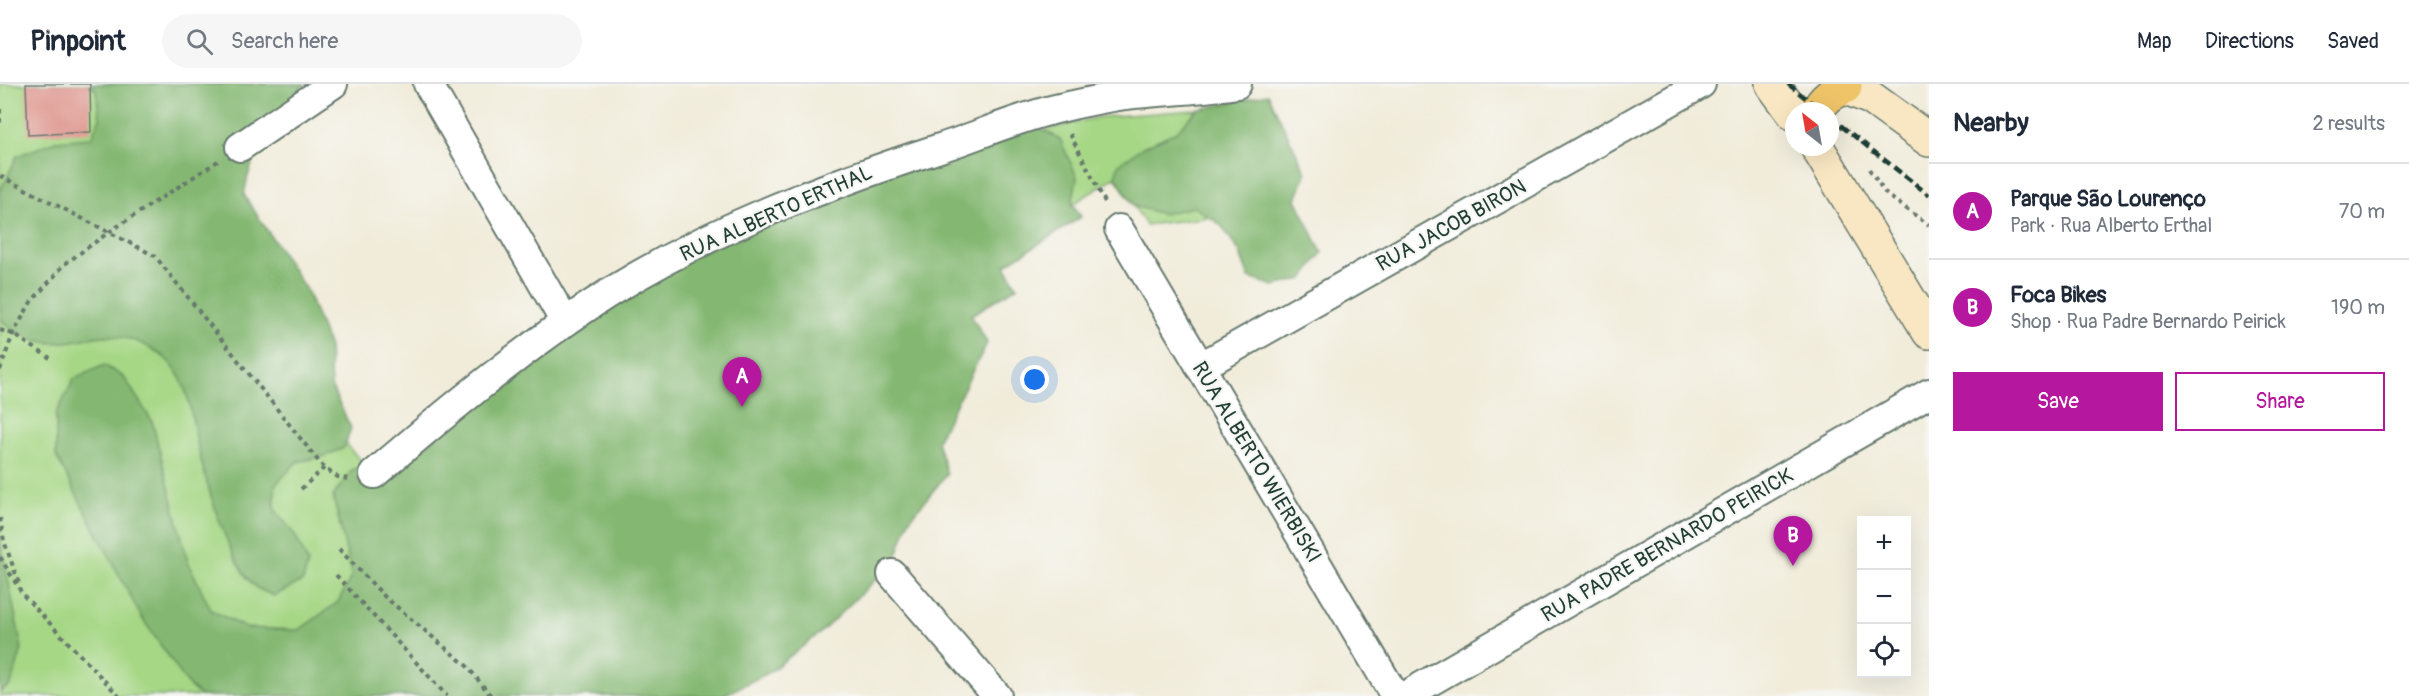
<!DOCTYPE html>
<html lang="en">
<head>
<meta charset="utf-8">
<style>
	:root { --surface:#fff; --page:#f6f6f7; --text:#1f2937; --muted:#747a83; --line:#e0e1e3; --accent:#b5179e }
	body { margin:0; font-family:Pangolin,sans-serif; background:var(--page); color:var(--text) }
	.controls { position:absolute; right:18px; bottom:18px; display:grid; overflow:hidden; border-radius:0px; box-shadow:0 6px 24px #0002 }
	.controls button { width:54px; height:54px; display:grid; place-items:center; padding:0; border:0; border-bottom:2px solid var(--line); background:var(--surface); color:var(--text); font:30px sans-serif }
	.compass { position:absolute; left:1785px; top:18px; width:54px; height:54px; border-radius:50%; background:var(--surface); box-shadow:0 6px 24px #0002; rotate:329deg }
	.you { position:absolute; left:1035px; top:296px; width:21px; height:21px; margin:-15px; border:4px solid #fff; border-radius:50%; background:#1a73e8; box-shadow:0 0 0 9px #1a73e833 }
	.badge { display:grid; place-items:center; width:39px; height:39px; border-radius:50%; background:var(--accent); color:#fff; font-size:20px; font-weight:700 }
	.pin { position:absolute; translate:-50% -50px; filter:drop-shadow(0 2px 3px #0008) }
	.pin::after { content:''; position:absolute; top:32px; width:21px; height:18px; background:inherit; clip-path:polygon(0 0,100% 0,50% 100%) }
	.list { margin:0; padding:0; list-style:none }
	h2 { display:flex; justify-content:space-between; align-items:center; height:78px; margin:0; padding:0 24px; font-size:26px }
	h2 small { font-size:20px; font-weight:400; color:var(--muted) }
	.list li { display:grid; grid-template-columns:39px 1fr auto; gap:18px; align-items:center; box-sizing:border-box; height:96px; padding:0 24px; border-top:2px solid var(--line) }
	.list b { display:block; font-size:22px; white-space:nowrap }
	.list p { margin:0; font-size:20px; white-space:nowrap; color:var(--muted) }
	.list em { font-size:20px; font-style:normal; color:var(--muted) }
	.actions { display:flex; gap:12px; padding:18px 24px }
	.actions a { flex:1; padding:14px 0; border:2px solid var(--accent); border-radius:0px; text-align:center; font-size:21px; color:var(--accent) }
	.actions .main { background:var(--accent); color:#fff }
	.icon { flex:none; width:33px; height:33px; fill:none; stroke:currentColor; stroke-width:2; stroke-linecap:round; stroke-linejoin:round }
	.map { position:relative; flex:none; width:1929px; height:612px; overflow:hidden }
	header { display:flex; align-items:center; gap:36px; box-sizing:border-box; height:84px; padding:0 30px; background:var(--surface); border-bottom:2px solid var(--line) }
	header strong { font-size:28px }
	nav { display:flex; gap:33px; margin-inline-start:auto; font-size:21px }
	.search { width:420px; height:54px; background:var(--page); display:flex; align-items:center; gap:15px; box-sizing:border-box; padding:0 21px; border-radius:33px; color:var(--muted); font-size:22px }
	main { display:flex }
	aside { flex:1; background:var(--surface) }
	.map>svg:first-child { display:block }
</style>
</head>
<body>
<header>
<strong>Pinpoint</strong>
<div class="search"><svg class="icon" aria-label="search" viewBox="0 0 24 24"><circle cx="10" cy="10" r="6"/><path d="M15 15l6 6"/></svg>Search here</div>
<nav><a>Map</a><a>Directions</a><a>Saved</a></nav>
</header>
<main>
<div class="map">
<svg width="1929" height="612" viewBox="0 0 1929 612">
	<rect width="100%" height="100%" fill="#f6f6f2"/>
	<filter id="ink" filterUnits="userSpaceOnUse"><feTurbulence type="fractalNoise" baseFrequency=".0167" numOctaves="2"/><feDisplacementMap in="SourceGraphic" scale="12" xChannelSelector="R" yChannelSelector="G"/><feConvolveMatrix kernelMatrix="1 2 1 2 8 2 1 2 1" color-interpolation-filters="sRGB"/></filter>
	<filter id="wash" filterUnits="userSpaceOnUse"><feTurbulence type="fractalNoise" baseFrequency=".008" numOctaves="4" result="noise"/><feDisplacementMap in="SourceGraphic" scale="24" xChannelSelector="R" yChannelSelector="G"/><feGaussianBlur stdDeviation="1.35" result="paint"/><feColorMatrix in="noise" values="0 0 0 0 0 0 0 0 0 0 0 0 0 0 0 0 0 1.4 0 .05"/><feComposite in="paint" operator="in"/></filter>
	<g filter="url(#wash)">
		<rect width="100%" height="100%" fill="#f1ecda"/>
		<polygon fill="#a6d785" stroke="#628a5c" stroke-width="1.5" points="0,0 295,0 125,108 291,255 350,365 419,435 740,181 1049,45 1100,33 1197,26 1268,10 1306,89 1204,134 1146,141 1115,93 1073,120 1081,133 1005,181 1017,203 971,231 987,259 707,612 0,612"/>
		<g fill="#84b872" stroke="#527a53" stroke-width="1.5">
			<path d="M88 0H305C273 36 252 62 244 111L307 207 329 263 331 302 351 344 344 364 325 372 297 378 275 401V426L295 451 308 479 303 497 274 512C269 509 262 507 257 504 229 483 204 393 197 358 191 330 188 294 165 274 148 260 128 252 106 252 93 252 79 257 66 258 41 261 16 253 0 234V108L17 72 56 57 91 54 100 34 96 6Z"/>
			<polygon points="1268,10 1306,89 1296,115 1322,169 1303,195 1274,202 1249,194 1239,167 1221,141 1194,123 1162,130 1134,122 1115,92 1119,80 1143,63 1176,48 1197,26"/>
			<polygon points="1031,39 1060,55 1077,93 1072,120 1081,133 1005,181 1017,203 971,231 987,259 937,357 947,390 909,436 895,477 819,550 768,589 722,612 201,612 189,602 142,534 56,372 56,330 74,295 104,281 124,293 152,337 188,478 211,526 246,544 299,546 338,518 352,491 333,412 352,386 424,363 507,295 637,205 756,137"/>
			<polygon points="0,455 22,565 11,601 0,608"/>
		</g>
		<g id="blocks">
			<polygon fill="#e09b94" points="26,0 90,0 91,48 28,51"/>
		</g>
	</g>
	<g filter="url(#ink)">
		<use href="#blocks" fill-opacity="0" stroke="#687a6e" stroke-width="1.5"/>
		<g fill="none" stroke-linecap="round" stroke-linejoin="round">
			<defs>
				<g id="minor">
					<polyline points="428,0 565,238"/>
					<polyline points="240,63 333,0"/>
					<polyline points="1119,145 1395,612"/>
					<polyline points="1200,283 1701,0"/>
					<path d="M374 390C450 325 527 261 612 207 714 144 827 101 940 64 980 51 1019 33 1060 24 1081 19 1104 14 1126 11 1163 7 1200 6 1237 0"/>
					<polyline points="892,490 997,612"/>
					<polyline points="1405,612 1929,309"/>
				</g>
				<g id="secondary">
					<polyline points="1772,0 1794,30"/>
					<polyline points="1837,0 1871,14 1929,56"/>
					<polyline points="1817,63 1929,248"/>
				</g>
				<path id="primary" d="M1818 27C1823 14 1833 9 1845 3"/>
			</defs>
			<use href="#minor" stroke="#687a6e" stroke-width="32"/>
			<use href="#secondary" stroke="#687a6e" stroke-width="36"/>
			<use href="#primary" stroke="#687a6e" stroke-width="36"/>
			<g stroke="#687a6e" stroke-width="4" stroke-dasharray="4.5 4.5" stroke-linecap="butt">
				<polyline points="0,25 0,42"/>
				<polyline points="1070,50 1106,120"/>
				<polyline points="1869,85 1886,110 1929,141"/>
				<polyline points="0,92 155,172 324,384 338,393 348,395"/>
				<polyline points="0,246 13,250 50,274"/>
				<polyline points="0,286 13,250 31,218 65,180 109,148 218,77"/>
				<polyline points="301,405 324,384"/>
				<polyline points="0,434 4,457 20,502"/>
				<polyline points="339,465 385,513 467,582 491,612"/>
				<polyline points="0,473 23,511 119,612"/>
				<polyline points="336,491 447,612"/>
			</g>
			<use href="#minor" stroke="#fff" stroke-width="28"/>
			<use href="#secondary" stroke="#f9e7c3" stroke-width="33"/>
			<use href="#primary" stroke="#efc469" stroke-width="33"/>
			<g stroke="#1f3d34" stroke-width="4.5" stroke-dasharray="9 4.5" stroke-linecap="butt">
				<polyline points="1788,0 1822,27"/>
				<polyline points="1830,33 1929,111"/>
			</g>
		</g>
	</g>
	<g text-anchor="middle" stroke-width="4.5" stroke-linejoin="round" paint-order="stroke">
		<g font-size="21" fill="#1f3d34" stroke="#f6f6f2">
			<text transform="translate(776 129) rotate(-24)" y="7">RUA ALBERTO ERTHAL</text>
			<text transform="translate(1451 141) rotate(-29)" y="7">RUA JACOB BIRON</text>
			<text transform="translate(1257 378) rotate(59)" y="7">RUA ALBERTO WIERBISKI</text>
			<text transform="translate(1667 461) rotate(-30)" y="7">RUA PADRE BERNARDO PEIRICK</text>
		</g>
	</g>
</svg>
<div class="controls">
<button>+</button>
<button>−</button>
<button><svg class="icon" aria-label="locate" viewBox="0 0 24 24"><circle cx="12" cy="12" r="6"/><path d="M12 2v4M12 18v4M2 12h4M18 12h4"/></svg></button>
</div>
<svg class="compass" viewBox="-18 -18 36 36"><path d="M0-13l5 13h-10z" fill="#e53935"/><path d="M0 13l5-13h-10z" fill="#747a83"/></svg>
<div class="you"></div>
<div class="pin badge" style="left:742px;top:323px">A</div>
<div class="pin badge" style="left:1793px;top:482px">B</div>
</div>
<aside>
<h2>Nearby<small>2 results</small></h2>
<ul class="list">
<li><span class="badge">A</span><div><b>Parque São Lourenço</b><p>Park · Rua Alberto Erthal</p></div><em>70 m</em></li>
<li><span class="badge">B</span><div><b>Foca Bikes</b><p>Shop · Rua Padre Bernardo Peirick</p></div><em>190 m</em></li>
</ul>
<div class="actions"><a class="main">Save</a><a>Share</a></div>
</aside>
</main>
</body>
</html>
